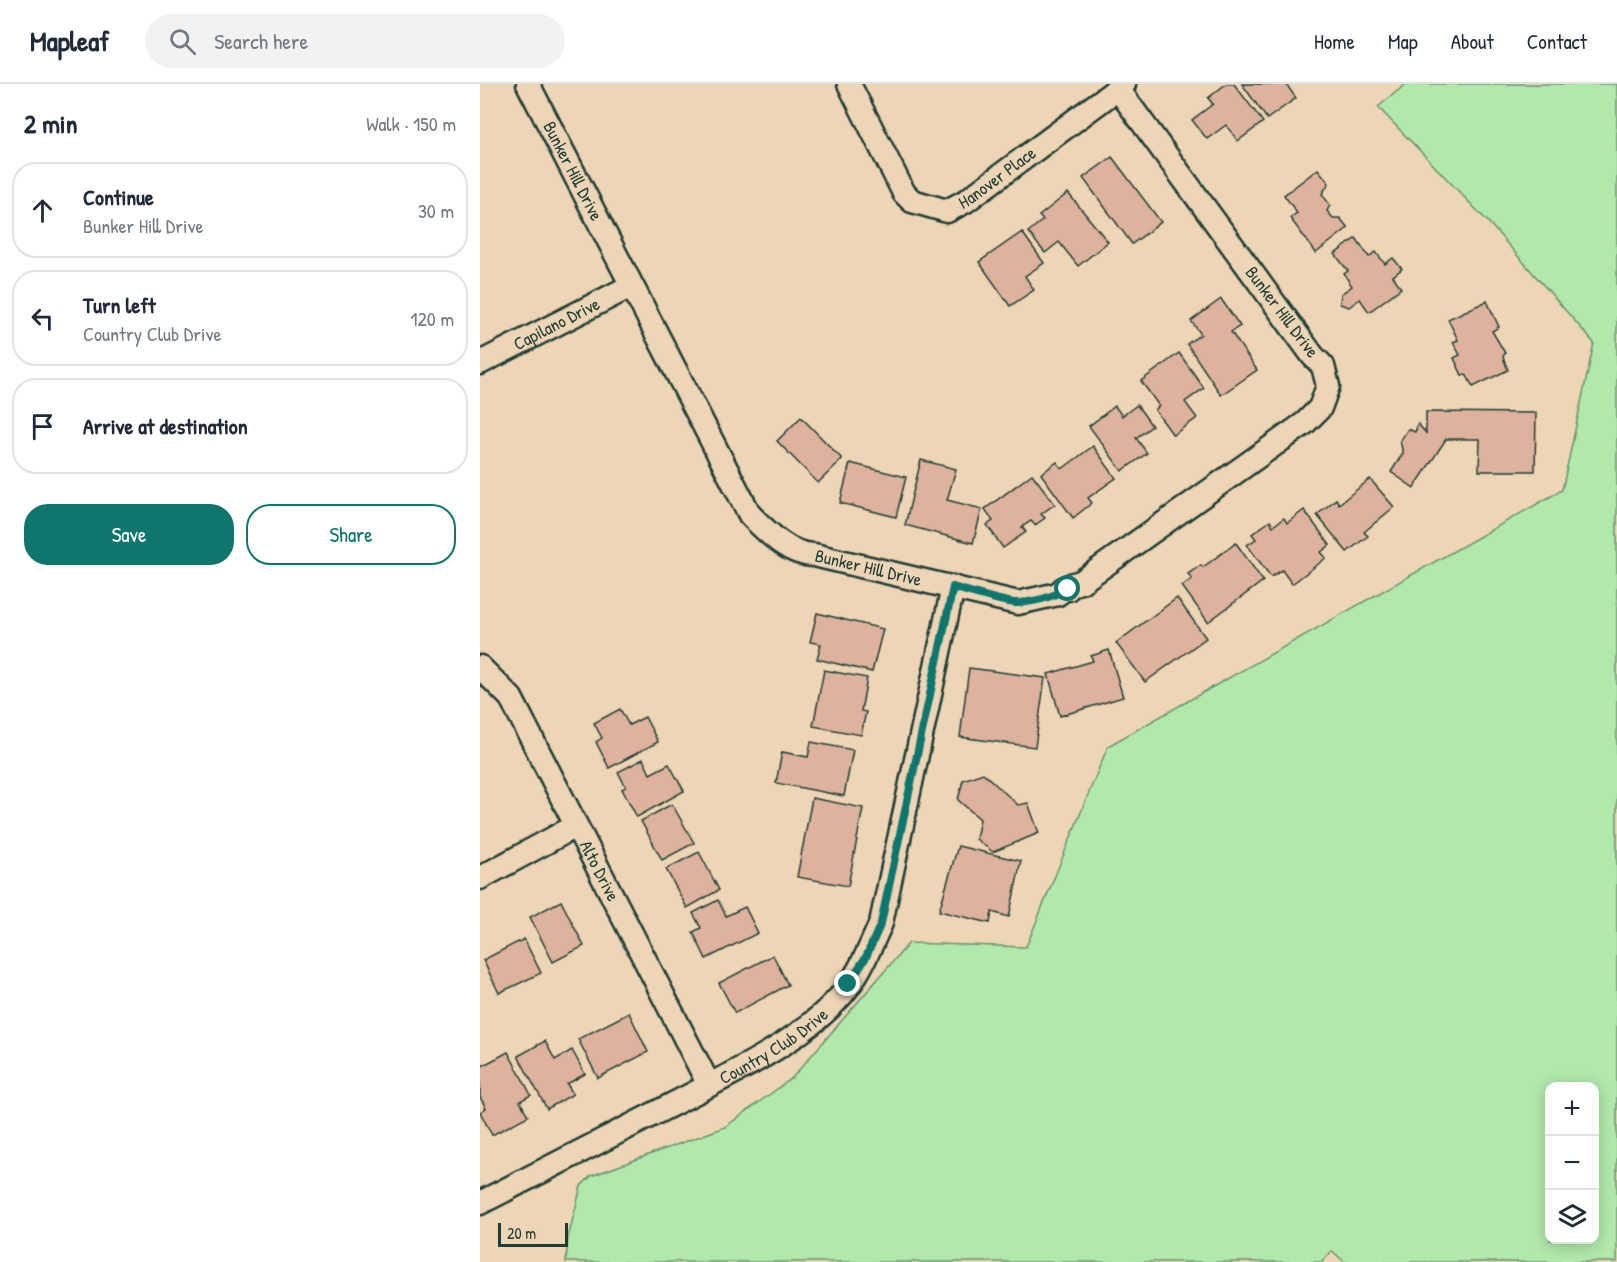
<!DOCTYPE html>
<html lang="en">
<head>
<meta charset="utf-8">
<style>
	:root { --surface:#fff; --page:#f2f2f3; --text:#1f2937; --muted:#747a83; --line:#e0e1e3; --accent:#0f766e }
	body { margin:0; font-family:"Patrick Hand",sans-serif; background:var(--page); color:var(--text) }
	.controls { position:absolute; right:18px; bottom:18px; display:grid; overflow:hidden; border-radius:12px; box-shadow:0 3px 15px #0003 }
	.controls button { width:54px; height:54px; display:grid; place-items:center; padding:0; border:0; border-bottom:2px solid var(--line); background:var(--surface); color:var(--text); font:30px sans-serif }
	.scale { position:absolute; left:18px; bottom:15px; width:70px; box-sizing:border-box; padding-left:6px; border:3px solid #1f3d34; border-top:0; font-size:16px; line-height:21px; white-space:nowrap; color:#1f3d34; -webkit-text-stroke:4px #edd5b5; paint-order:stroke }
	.stop { position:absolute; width:18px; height:18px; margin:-14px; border:4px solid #0f766e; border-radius:50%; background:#fff }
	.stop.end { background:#0f766e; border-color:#fff; box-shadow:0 2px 6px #0008 }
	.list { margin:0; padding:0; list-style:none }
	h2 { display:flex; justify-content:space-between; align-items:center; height:78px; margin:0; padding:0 24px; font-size:26px }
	h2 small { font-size:20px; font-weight:400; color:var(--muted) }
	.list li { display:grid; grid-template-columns:39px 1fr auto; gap:18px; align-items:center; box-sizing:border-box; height:96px; margin:0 12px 12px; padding:0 12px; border:2px solid var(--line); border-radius:24px }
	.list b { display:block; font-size:22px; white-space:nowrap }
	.list p { margin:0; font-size:20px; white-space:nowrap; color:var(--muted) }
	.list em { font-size:20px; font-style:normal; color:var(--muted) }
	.actions { display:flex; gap:12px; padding:18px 24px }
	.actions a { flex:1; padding:14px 0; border:2px solid var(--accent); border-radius:24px; text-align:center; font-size:21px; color:var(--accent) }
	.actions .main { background:var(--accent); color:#fff }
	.icon { flex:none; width:33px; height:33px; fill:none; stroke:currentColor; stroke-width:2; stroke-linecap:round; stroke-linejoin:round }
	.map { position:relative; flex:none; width:1137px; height:1178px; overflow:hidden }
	header { display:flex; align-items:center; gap:36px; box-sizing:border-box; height:84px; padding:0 30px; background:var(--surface); border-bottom:2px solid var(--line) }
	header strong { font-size:28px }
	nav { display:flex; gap:33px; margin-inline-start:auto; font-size:21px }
	.search { width:420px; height:54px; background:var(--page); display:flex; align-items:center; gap:15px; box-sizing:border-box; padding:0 21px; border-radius:33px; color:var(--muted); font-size:22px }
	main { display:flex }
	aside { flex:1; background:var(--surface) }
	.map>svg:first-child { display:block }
</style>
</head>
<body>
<header>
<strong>Mapleaf</strong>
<div class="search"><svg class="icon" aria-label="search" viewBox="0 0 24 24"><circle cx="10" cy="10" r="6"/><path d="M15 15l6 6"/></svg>Search here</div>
<nav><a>Home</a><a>Map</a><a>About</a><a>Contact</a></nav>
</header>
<main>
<aside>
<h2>2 min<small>Walk · 150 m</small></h2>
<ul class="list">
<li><svg class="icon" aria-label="ahead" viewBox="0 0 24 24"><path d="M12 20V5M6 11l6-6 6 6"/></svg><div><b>Continue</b><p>Bunker Hill Drive</p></div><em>30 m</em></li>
<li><svg class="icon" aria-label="left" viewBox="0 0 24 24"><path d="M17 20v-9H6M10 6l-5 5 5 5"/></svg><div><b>Turn left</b><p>Country Club Drive</p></div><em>120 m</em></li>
<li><svg class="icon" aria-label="arrive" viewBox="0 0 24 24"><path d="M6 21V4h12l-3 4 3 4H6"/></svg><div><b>Arrive at destination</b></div></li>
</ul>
<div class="actions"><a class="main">Save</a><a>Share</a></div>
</aside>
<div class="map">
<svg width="1137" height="1178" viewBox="0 0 1137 1178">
	<rect width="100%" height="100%" fill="#edd5b5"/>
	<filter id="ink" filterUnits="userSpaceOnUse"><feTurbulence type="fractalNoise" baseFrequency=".0167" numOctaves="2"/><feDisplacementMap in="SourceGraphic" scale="12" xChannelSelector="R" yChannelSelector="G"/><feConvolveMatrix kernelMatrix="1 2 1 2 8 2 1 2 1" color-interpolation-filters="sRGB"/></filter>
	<g filter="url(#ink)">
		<path fill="#b1e8ab" stroke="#689270" stroke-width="1.5" fill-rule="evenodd" d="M926 0H1137V1178H865L852 1167 842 1178H86L88 1154 101 1102 111 1092 245 1043 312 994 429 859 546 863 628 662 1082 406 1114 259 1010 140 898 23ZM1070 1002H1114V1156H1070Z"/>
		<g fill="#deb29d" stroke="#1f3d34" stroke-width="1.5">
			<polygon points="746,0 754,0 783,38 758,57 746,41 727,55 712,36 733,20 728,14"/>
			<polygon points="762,0 806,0 816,14 787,35"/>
			<polygon points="632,73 681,138 652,160 603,94"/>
			<polygon points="838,85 849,99 842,110 850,121 847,127 853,134 860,134 868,144 836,169 810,134 817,129 804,111"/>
			<polygon points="588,109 628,158 598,182 579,158 565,169 548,148 563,136 559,132"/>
			<polygon points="542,148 564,179 545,192 554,206 530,222 499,178"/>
			<polygon points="876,154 889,173 896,168 905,180 913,174 922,185 913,192 921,204 889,228 880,215 869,223 860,220 861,210 872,202 864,190 868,187 855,170"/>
			<polygon points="741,215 760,242 751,248 777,286 741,311 707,260 721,250 711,237"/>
			<polygon points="1007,217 1019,243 1012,247 1025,269 1023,273 1028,286 993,303 986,290 982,291 974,274 980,271 973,258 978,256 968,235"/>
			<polygon points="699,269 724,304 705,318 717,334 693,351 675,326 679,322 661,297"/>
			<polygon points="657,321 672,342 656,354 667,369 642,387 609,342 635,322 642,332"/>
			<polygon points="946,328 1056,329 1055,387 999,387 1000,355 966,355 934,404 911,388 923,369 920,357 928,345 935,348 938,340 946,349"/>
			<polygon points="321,333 362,375 338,399 297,357"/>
			<polygon points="613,362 636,394 608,414 612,419 593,434 561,390 577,378 582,385"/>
			<polygon points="441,376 476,385 467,416 502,425 493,459 425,441"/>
			<polygon points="370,379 426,393 416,433 360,419"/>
			<polygon points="552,390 575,420 561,430 565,434 555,441 551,437 542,443 546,448 523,464 507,441 513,437 505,425"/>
			<polygon points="890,395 914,423 884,448 888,452 867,468 837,431 856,415 859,420"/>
			<polygon points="824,426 850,461 841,468 846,474 812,500 802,486 791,493 767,461 776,455 772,450 790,437 793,442 804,434 807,439"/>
			<polygon points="756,459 783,497 728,538 702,502 712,495 708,490 721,481 723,483"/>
			<polygon points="697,514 726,554 665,598 636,559"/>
			<polygon points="337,529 403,545 392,588 337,575 341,560 330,558"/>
			<polygon points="629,566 643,613 580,632 568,590 613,577 611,572"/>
			<polygon points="489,584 565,594 555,663 480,653"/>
			<polygon points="344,586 387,594 381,627 386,628 381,651 333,642"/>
			<polygon points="140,625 149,641 165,633 178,658 129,684 116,658 122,654 114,639"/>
			<polygon points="331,658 373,666 364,712 296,699 302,668 328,673"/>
			<polygon points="163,675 170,690 189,680 204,707 157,733 142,705 146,703 138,688"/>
			<polygon points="503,689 538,721 548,719 559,749 513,768 496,755 500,735 478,716 483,696"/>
			<polygon points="332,714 383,724 368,802 317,793"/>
			<polygon points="192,720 214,759 182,776 161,737"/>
			<polygon points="478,762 541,777 529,833 512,828 510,839 459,827"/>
			<polygon points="219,768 239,806 207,824 186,785"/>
			<polygon points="238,816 246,832 265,823 278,849 226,875 213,848 221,844 213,829"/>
			<polygon points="81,817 104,862 73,878 50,833"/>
			<polygon points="44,855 61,889 19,909 3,876"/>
			<polygon points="293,871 308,901 255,929 239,899"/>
			<polygon points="149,929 168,968 118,994 98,955"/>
			<polygon points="65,957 75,976 92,966 105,990 87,1000 93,1010 67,1025 38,972"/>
			<polygon points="28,968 51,1011 40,1017 48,1032 12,1051 0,1028 6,1024 0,1013 0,983"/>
		</g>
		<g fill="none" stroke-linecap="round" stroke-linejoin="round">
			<defs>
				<g id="minor">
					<path id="s1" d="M48 0 270 431C287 448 309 471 334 471L538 519 578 510 583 505H588L593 500 601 498 825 339 840 324 848 302 843 282 833 272 638 5"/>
					<path id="s2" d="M369 0 424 109 432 117 467 127 486 117 644 0"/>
					<path id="s3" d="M0 279 151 202"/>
					<path id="s4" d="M0 583 31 614 229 1001"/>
					<polyline points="0,794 96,742"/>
					<path id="s5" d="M0 1119C65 1086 130 1052 195 1019 248 991 315 961 356 917 377 896 389 866 401 839L473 503"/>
				</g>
			</defs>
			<use href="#minor" stroke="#1f3d34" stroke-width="27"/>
			<use href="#minor" stroke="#edd5b5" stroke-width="22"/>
		</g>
	</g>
	<g fill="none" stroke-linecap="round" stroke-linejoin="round" filter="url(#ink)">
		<path stroke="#0f766e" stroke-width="8" d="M368 900 386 873 401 839 473 503C487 507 528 520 539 519 551 518 574 514 583 505H588"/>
	</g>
	<g text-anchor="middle" stroke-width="4.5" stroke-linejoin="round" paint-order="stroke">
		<g font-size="18" fill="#1f3d34" stroke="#edd5b5">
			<text dy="6" stroke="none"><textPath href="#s1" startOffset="98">Bunker Hill Drive</textPath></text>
			<text dy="6" stroke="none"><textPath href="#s2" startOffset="230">Hanover Place</textPath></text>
			<text transform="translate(802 228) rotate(53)" y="6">Bunker Hill Drive</text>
			<text dy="6" stroke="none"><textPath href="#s3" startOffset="86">Capilano Drive</textPath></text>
			<text dy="6" stroke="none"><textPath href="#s1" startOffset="618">Bunker Hill Drive</textPath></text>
			<text dy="6" stroke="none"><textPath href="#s4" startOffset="238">Alto Drive</textPath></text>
			<text dy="6" stroke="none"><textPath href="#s5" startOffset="333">Country Club Drive</textPath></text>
		</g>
	</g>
</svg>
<div class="controls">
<button>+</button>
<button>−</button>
<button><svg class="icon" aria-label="layers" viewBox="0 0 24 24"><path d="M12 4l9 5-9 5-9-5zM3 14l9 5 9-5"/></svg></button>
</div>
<div class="scale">20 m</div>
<div class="stop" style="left:588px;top:505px"></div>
<div class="stop end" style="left:368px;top:900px"></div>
</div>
</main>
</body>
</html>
